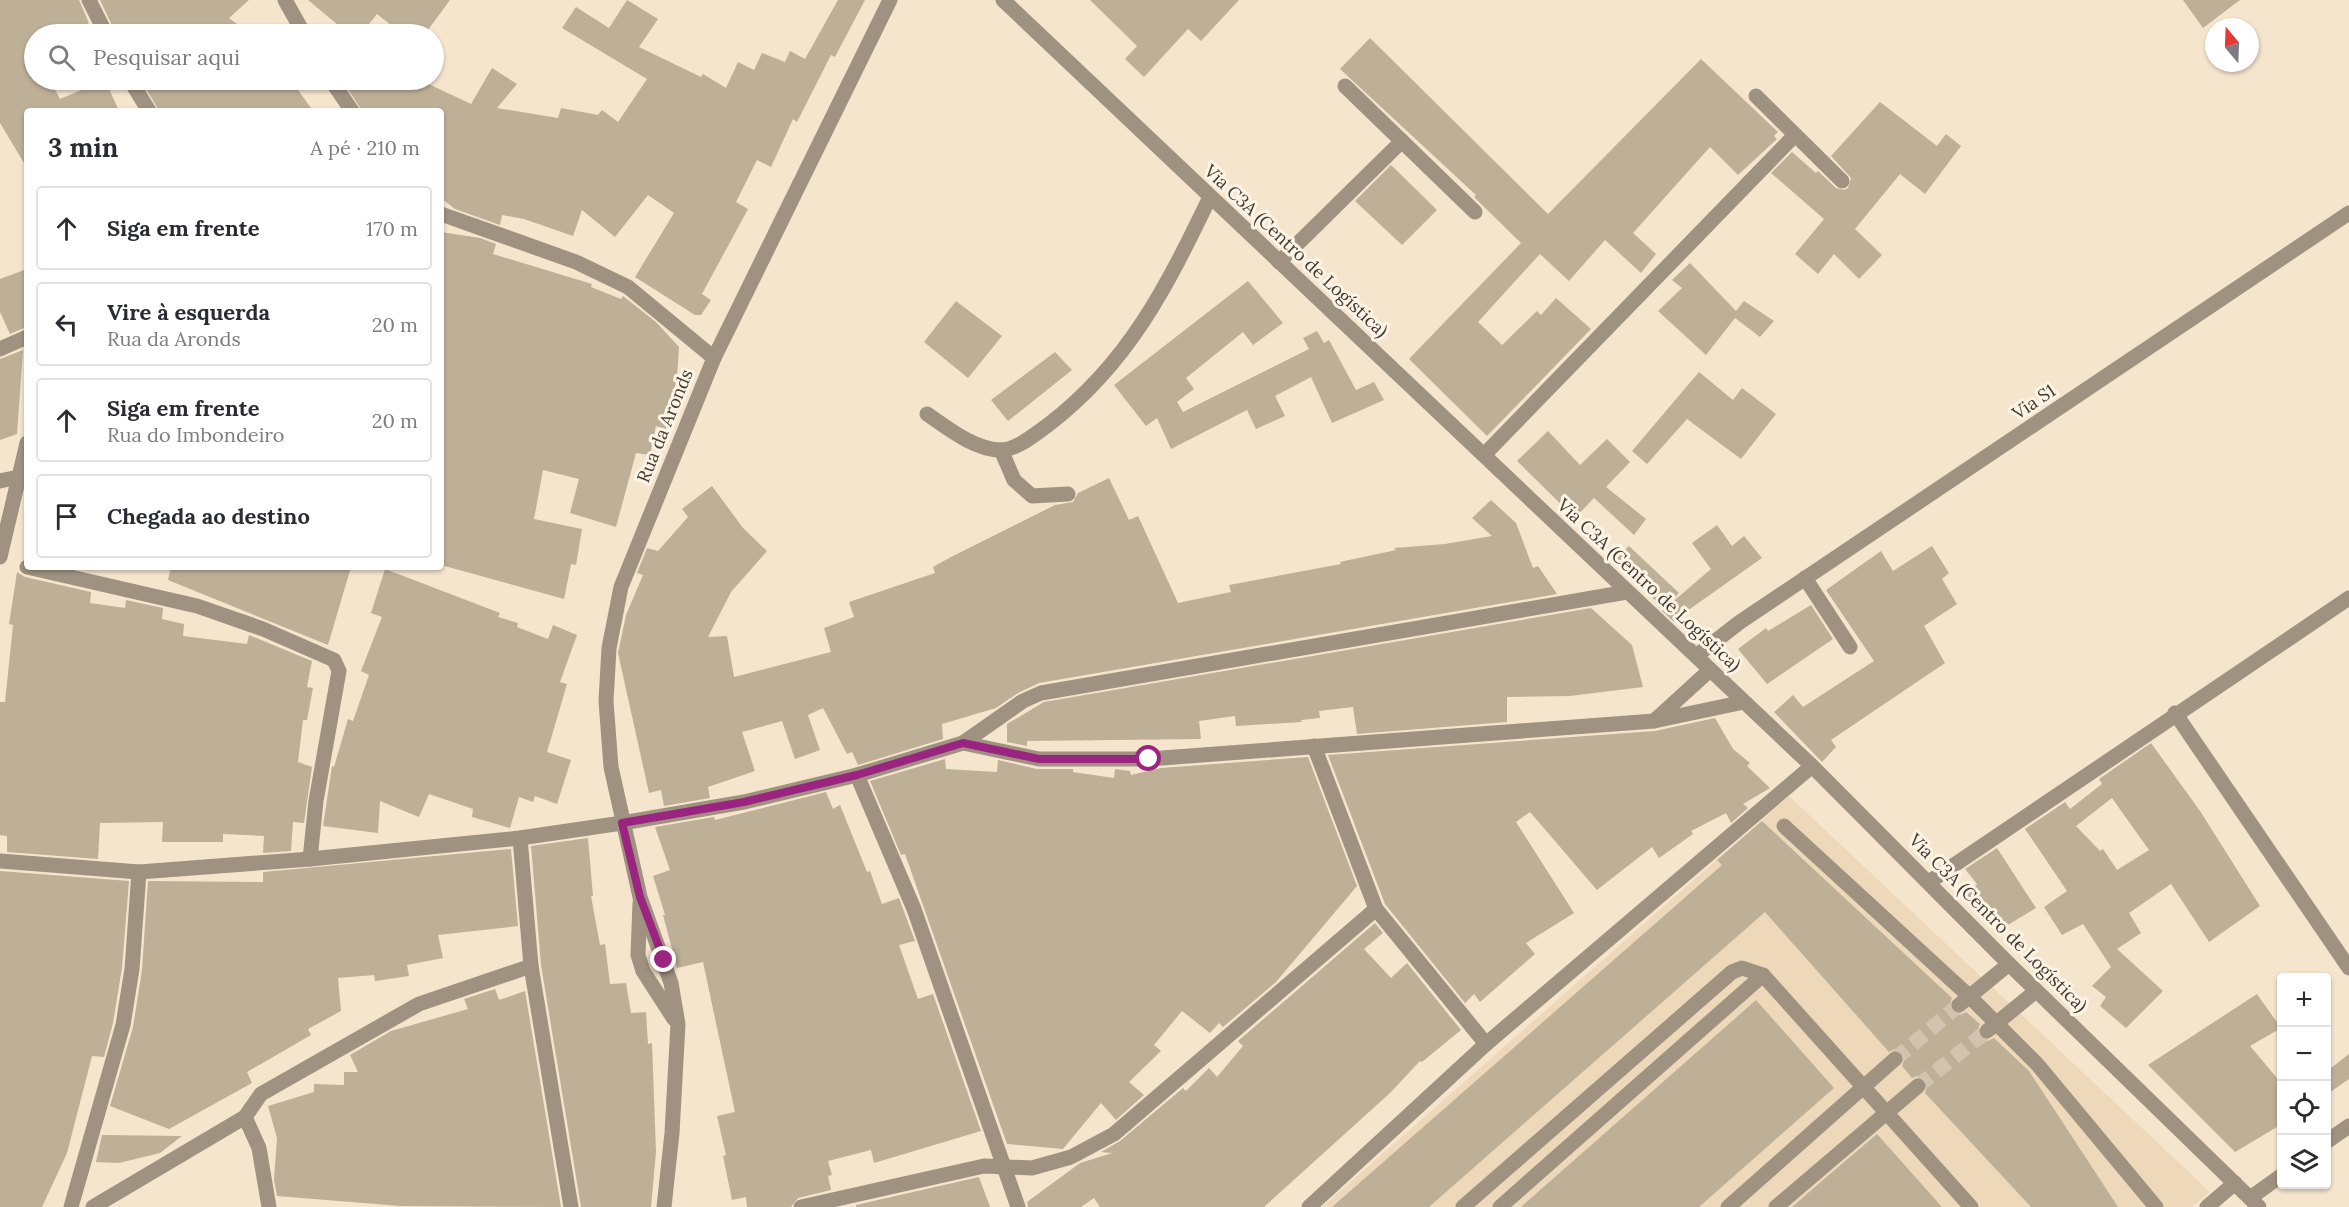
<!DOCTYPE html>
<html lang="pt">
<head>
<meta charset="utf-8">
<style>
	:root { --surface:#fff; --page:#f2f2f3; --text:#2b2b33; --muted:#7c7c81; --line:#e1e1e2 }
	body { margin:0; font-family:Lora,serif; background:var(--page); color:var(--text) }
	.controls { position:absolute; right:18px; bottom:18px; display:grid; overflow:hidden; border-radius:6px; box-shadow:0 2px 4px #0004 }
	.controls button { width:54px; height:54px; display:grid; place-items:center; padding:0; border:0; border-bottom:2px solid var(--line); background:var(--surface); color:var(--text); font:30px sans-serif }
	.compass { position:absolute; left:2205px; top:18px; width:54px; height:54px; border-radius:50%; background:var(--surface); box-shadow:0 2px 4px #0004; rotate:341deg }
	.stop { position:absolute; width:18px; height:18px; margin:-14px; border:4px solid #9a247f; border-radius:50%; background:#fff }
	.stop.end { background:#9a247f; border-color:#fff; box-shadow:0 2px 6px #0008 }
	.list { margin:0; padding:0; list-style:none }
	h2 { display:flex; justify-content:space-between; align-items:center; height:78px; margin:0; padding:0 24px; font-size:26px }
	h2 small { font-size:20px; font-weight:400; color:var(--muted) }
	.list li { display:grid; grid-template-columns:39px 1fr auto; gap:18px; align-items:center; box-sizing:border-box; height:84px; margin:0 12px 12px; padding:0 12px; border:2px solid var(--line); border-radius:6px }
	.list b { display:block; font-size:22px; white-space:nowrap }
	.list p { margin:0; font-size:20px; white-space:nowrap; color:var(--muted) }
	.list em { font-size:20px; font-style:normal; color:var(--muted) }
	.icon { flex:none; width:33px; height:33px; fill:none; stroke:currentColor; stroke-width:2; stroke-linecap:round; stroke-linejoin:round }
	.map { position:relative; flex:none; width:2349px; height:1207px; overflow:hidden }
	.search { position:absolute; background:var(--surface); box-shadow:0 2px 4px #0004; left:24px; top:24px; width:420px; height:66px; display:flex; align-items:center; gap:15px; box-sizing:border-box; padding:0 21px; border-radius:33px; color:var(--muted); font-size:22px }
	.panel { position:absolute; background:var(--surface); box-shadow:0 2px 4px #0004; left:24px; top:108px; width:420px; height:462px; border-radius:6px }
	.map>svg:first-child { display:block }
</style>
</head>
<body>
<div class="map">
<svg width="2349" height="1207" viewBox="0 0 2349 1207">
	<rect width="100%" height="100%" fill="#f5e5cd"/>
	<polygon fill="#edd9ba" points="1789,796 2210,1192 2192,1207 1322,1207"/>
	<g fill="#beaf97" fill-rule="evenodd">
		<polygon points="0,0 79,0 89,23 70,34 34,34 34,80 50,80 60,99 105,80 119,111 27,111 27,168 0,123"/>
		<polygon points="100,0 249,0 229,18 250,34 116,34"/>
		<polygon points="308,0 450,0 425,34 402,34 377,14 361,34 349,34"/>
		<polygon points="627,0 658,19 639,47 701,77 703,74 726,88 738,62 754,70 762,53 785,62 790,51 805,59 838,0 865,0 835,57 831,55 797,122 793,119 771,167 757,160 736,202 748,209 702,294 711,300 701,315 695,315 635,277 674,213 648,195 615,237 582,210 573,236 524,219 502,215 500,225 455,209 441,198 441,111 362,111 342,80 420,80 471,104 492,68 517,84 497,108 558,118 561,108 598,115 602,110 618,122 647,79 562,28 576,7 609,28"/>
		<polygon points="1090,0 1239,0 1201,41 1188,29 1144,77 1125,59 1137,46"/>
		<polygon points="2183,0 2240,0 2203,28"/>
		<polygon points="1370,38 1548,214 1701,59 1778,132 1774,136 1777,139 1738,175 1710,147 1633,233 1656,254 1641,273 1605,240 1569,281 1540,254 1478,322 1502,345 1537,311 1541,315 1556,298 1591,329 1487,436 1409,359 1521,243 1474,197 1476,195 1340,69"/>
		<polygon points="141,80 291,80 313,111 159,111"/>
		<polygon points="1880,102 1937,146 1946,134 1961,146 1925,194 1900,174 1855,229 1882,255 1859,279 1834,254 1818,274 1795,254 1824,219 1771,173 1792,152 1816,173 1818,171 1836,188 1844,190 1848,188 1851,178 1831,156"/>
		<polygon points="1391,165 1437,210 1402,245 1355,201"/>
		<polygon points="441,232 480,238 496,244 493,254 592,284 591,287 621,299 623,296 656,322 679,347 677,377 666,429 656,426 650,455 636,453 616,527 570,513 579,479 543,470 534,519 582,529 576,565 571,564 564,599 441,565"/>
		<polygon points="1690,263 1736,311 1744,301 1774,321 1760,337 1735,318 1706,355 1658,311 1682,288 1672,280"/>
		<polygon points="27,269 24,328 10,334 0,312 0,279"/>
		<polygon points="1248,281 1283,323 1253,345 1243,332 1186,378 1194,389 1177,402 1183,412 1309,349 1303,338 1317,331 1324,343 1329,340 1356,390 1374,382 1384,400 1332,423 1311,377 1275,396 1285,416 1256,429 1247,410 1171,449 1157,418 1146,426 1114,385"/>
		<polygon points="956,301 1002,336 968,378 924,342"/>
		<polygon points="23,350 17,434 0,440 0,359"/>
		<polygon points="1055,352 1072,370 1008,421 991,400"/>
		<polygon points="1699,372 1733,400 1742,388 1776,414 1741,459 1687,419 1647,464 1632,451"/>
		<polygon points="1548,431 1580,465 1607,439 1630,462 1606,487 1646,519 1634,535 1594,498 1575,518 1517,461"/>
		<polygon points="1109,478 1129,520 1138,516 1178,603 1231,592 1229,585 1341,564 1340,562 1396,550 1394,548 1445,544 1492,536 1472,518 1491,500 1516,523 1533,568 1538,566 1557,594 1039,683 1018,693 996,708 942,724 943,739 858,765 852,752 847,754 823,708 808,715 820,750 795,759 782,721 742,732 755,771 708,787 710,798 664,806 661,790 649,793 618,653 626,615 643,575 637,573 647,548 658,551 688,517 682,509 712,486 743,528 767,551 731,592 708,637 727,636 734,677 831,652 824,628 854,617 849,602 935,573 933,567 951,557 1055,505 1073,502 1078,493"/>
		<polygon points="1717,525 1732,546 1744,536 1762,558 1673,621 1662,611 1711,569 1692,543"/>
		<polygon points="1629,546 1679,593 1664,609 1614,560"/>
		<polygon points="1932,546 1949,573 1942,579 1957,604 1924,626 1945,663 1831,740 1836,747 1822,762 1774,712 1793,695 1803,707 1874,661 1826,590 1881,551 1893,571"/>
		<polygon points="171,567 351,567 328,645 168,580"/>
		<polygon points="385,569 500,613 498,617 518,623 517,627 548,639 553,625 577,635 560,682 567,684 547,752 571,760 557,804 535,796 533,802 519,797 510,828 472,817 473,809 429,794 419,817 380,801 378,833 323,826 332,766 334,767 348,719 353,721 369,675 361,671 382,617 371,613"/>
		<polygon points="17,572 25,577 91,592 90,603 125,608 126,600 163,608 162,619 184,624 183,636 247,644 249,635 312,661 307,687 313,688 307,720 303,720 298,762 312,767 304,823 293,822 291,851 263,853 264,836 223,834 223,842 162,842 163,822 100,823 98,859 7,852 7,836 0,835 0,702 5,702 13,625 9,624"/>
		<polygon points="1811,605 1833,639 1767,684 1738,649 1766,628 1768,631"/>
		<polygon points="1591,608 1632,645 1643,687 1570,696 1507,697 1507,722 1357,734 1353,707 1319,711 1320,718 1301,720 1302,722 1236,726 1235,716 1199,721 1201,739 1027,741 1027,746 1007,742 1007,724 1044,702"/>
		<polygon points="1715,718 1733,749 1750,763 1747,766 1770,788 1743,804 1748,808 1731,823 1726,813 1691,831 1693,834 1659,858 1652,847 1597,890 1530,812 1516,822 1574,913 1526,943 1535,954 1480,1002 1474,994 1465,1003 1385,904 1328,755 1655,731"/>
		<path d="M2151 743 2200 811 2260 906 2209 942 2171 884 2129 913 2141 933 2117 949 2163 991 2126 1028 2100 1006 2106 997 2092 986 2111 967 2083 924 2062 935 2044 907 2067 891 2025 829 2065 802 2070 809 2102 784 2099 779ZM2112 798 2149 850 2117 870 2103 849 2100 851 2076 826Z"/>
		<polygon points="1308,757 1357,886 1276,982 1223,1027 1219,1023 1210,1033 1182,1011 1154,1045 1161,1051 1129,1082 1144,1095 1116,1120 1101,1103 1063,1149 1007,1144 905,854 901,855 870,781 945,759 946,769 997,772 998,760 1037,769 1073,769 1073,772 1114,778 1115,769 1130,771 1131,775 1161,768"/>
		<polygon points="826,792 833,809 840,805 867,872 870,871 882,904 899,898 915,941 899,945 918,999 933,994 981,1131 874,1163 871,1150 828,1161 832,1175 828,1176 831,1190 798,1198 791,1207 747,1207 746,1197 732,1200 723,1156 726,1155 717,1116 735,1112 703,962 677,968 663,915 665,915 653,876 670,870 655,827 714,817 715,820"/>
		<polygon points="1762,821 1952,998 1949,1006 1952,1012 1960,1015 1966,1012 1980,1024 1977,1032 1980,1038 1988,1041 1994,1038 2029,1071 2118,1207 2031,1207 1925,1093 1928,1085 1925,1079 1917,1076 1912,1078 1902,1066 1905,1058 1902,1052 1894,1049 1889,1052 1765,912 1429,1207 1332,1207 1722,865 1717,860"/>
		<polygon points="588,838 593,896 591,896 600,945 605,944 610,984 626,983 631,1013 646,1012 648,1044 652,1043 656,1152 651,1207 581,1207 541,965 531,846"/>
		<polygon points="1997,848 2036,908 2001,929 1966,896 1977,884 1965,869"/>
		<polygon points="511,849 518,926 438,935 443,958 407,965 409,976 375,981 374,975 338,978 341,1011 308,1029 311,1035 247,1072 252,1083 169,1129 110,1106 133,1027 142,970 148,881 263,882 263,872"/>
		<polygon points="0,871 129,881 122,968 113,1023 104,1057 92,1056 67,1153 42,1207 0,1207"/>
		<polygon points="1375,923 1383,933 1364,949 1391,978 1407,963 1461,1030 1422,1062 1420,1061 1390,1093 1264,1207 1100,1207 1094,1198 1081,1207 1028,1207 1027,1202 1080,1163 1112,1153 1101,1152 1120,1141 1183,1088 1186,1091 1209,1068 1217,1077 1243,1046 1238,1041"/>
		<polygon points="495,989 499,1000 525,991 561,1207 400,1206 277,1196 274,1180 277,1138 268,1106 314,1092 314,1084 344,1085 344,1072 358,1072 350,1055 391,1031 468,1009 464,999"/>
		<polygon points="2257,994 2281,1028 2250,1046 2282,1084 2282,1124 2235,1152 2148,1065"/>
		<polygon points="1756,1000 1834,1088 1699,1207 1521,1207"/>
		<polygon points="2349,1054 2349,1079 2326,1095 2326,1072"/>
		<polygon points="1877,1134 1942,1207 1792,1207 1823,1180"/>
		<polygon points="102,1135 182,1136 160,1153 119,1163 96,1162"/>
		<polygon points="979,1177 990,1207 856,1207 856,1205"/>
	</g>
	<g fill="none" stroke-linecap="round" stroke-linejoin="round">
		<g stroke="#d1c3ae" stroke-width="15" stroke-dasharray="15 8" stroke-linecap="butt">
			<polyline points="1895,1059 1959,1005"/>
			<polyline points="1918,1086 1987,1031"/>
		</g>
		<g stroke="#a09280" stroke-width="15">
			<polyline points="89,0 106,34"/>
			<polyline points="285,0 304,34"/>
			<polyline points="1003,0 1812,766 2009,964 2259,1207"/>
			<polyline points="130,80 149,111"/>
			<polyline points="331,80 352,111"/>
			<polyline points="1345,86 1475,212"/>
			<polyline points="1756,96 1842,181"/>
			<polyline points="441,214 576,262 628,287 714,358"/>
			<polyline points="1279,262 1402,141"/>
			<polyline points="0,349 27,337"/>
			<path d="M927 414C948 428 973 449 1000 450 1017 450 1035 434 1048 425 1129 363 1167 286 1210 197"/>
			<polyline points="1001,450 1014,480 1032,496 1068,494"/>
			<polyline points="1484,455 1795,135"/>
			<polyline points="0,481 19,477"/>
			<polyline points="0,557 27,443"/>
			<polyline points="27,567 197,606 263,629 334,660 339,671 316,801 310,859"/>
			<polyline points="1805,578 1850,647"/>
			<polyline points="1696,656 1740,622 2349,213"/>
			<polyline points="2175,713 2349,968"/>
			<polyline points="1654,721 1710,670"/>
			<polyline points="963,743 1039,759 1149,759 1654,721 1744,702"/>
			<polyline points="857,775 914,909 1018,1207"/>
			<polyline points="1784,826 1969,996 2037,1064 2156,1207"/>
			<polyline points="520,838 531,966 571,1207"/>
			<polyline points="0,861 139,872 310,859 520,838 622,823 744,802 857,775 963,743 1023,701 1041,693 1627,592"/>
			<polyline points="1929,882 2349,598"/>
			<polyline points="640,903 638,955 643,971 674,1019"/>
			<polyline points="1376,909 1486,1044"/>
			<polyline points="1959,1005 2009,964"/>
			<polyline points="1987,1031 2036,991"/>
			<polyline points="245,1117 259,1148 269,1207"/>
			<polyline points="2326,1142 2349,1126"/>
			<polyline points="2250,1198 2282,1175"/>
			<polyline points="71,1207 123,1025 132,969 139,872"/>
			<polyline points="93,1207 245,1117 261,1094 419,1004 531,966"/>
			<polyline points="664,1207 672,1133 678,1024 671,983 640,897 611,767 606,701 609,648 621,587 714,358 890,0"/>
			<polyline points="801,1207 984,1166 1032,1168 1071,1157 1114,1134 1376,909 1314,746"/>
			<polyline points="1309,1207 1486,1044 1812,766"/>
			<polyline points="1463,1207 1732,972 1742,968 1763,975 1971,1207"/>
			<polyline points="1500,1207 1763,975"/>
			<polyline points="1728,1207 1895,1059"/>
			<polyline points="1776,1207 1918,1086"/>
			<polyline points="2207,1207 2235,1183"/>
		</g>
	</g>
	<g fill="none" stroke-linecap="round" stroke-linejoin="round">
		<polyline stroke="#9a247f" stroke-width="8" points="664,960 640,897 622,823 744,802 857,775 963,743 1039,759 1149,759"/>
	</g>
	<g text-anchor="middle" stroke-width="6" stroke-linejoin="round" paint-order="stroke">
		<g font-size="18" fill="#423c32" stroke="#fdf4e5">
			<text transform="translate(1296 251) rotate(43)" y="6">Via C3A (Centro de Logística)</text>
			<text transform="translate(2034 402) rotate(-34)" y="6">Via S1</text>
			<text transform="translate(665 426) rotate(-68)" y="6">Rua da Aronds</text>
			<text transform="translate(1649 585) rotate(43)" y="6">Via C3A (Centro de Logística)</text>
			<text transform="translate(1998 923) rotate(45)" y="6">Via C3A (Centro de Logística)</text>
		</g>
	</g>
</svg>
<div class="controls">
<button>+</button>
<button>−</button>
<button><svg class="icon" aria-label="locate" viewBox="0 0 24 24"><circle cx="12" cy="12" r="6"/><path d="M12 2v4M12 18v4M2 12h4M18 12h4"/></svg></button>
<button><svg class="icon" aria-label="layers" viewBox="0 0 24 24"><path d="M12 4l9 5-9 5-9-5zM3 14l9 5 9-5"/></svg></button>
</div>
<svg class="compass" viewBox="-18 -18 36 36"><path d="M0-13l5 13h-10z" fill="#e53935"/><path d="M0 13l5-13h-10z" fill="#7c7c81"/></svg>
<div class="stop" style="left:1149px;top:759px"></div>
<div class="stop end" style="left:664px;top:960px"></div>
<div class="search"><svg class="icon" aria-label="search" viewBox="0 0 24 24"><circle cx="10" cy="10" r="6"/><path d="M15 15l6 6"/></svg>Pesquisar aqui</div>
<section class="panel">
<h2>3 min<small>A pé · 210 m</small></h2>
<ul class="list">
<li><svg class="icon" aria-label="ahead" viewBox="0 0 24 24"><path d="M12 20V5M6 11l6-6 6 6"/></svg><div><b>Siga em frente</b></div><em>170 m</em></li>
<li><svg class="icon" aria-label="left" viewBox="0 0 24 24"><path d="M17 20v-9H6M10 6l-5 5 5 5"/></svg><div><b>Vire à esquerda</b><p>Rua da Aronds</p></div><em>20 m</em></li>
<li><svg class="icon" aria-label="ahead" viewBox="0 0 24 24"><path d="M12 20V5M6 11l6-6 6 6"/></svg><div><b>Siga em frente</b><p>Rua do Imbondeiro</p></div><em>20 m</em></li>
<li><svg class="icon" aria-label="arrive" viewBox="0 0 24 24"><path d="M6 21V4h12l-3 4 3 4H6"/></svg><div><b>Chegada ao destino</b></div></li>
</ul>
</section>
</div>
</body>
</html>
